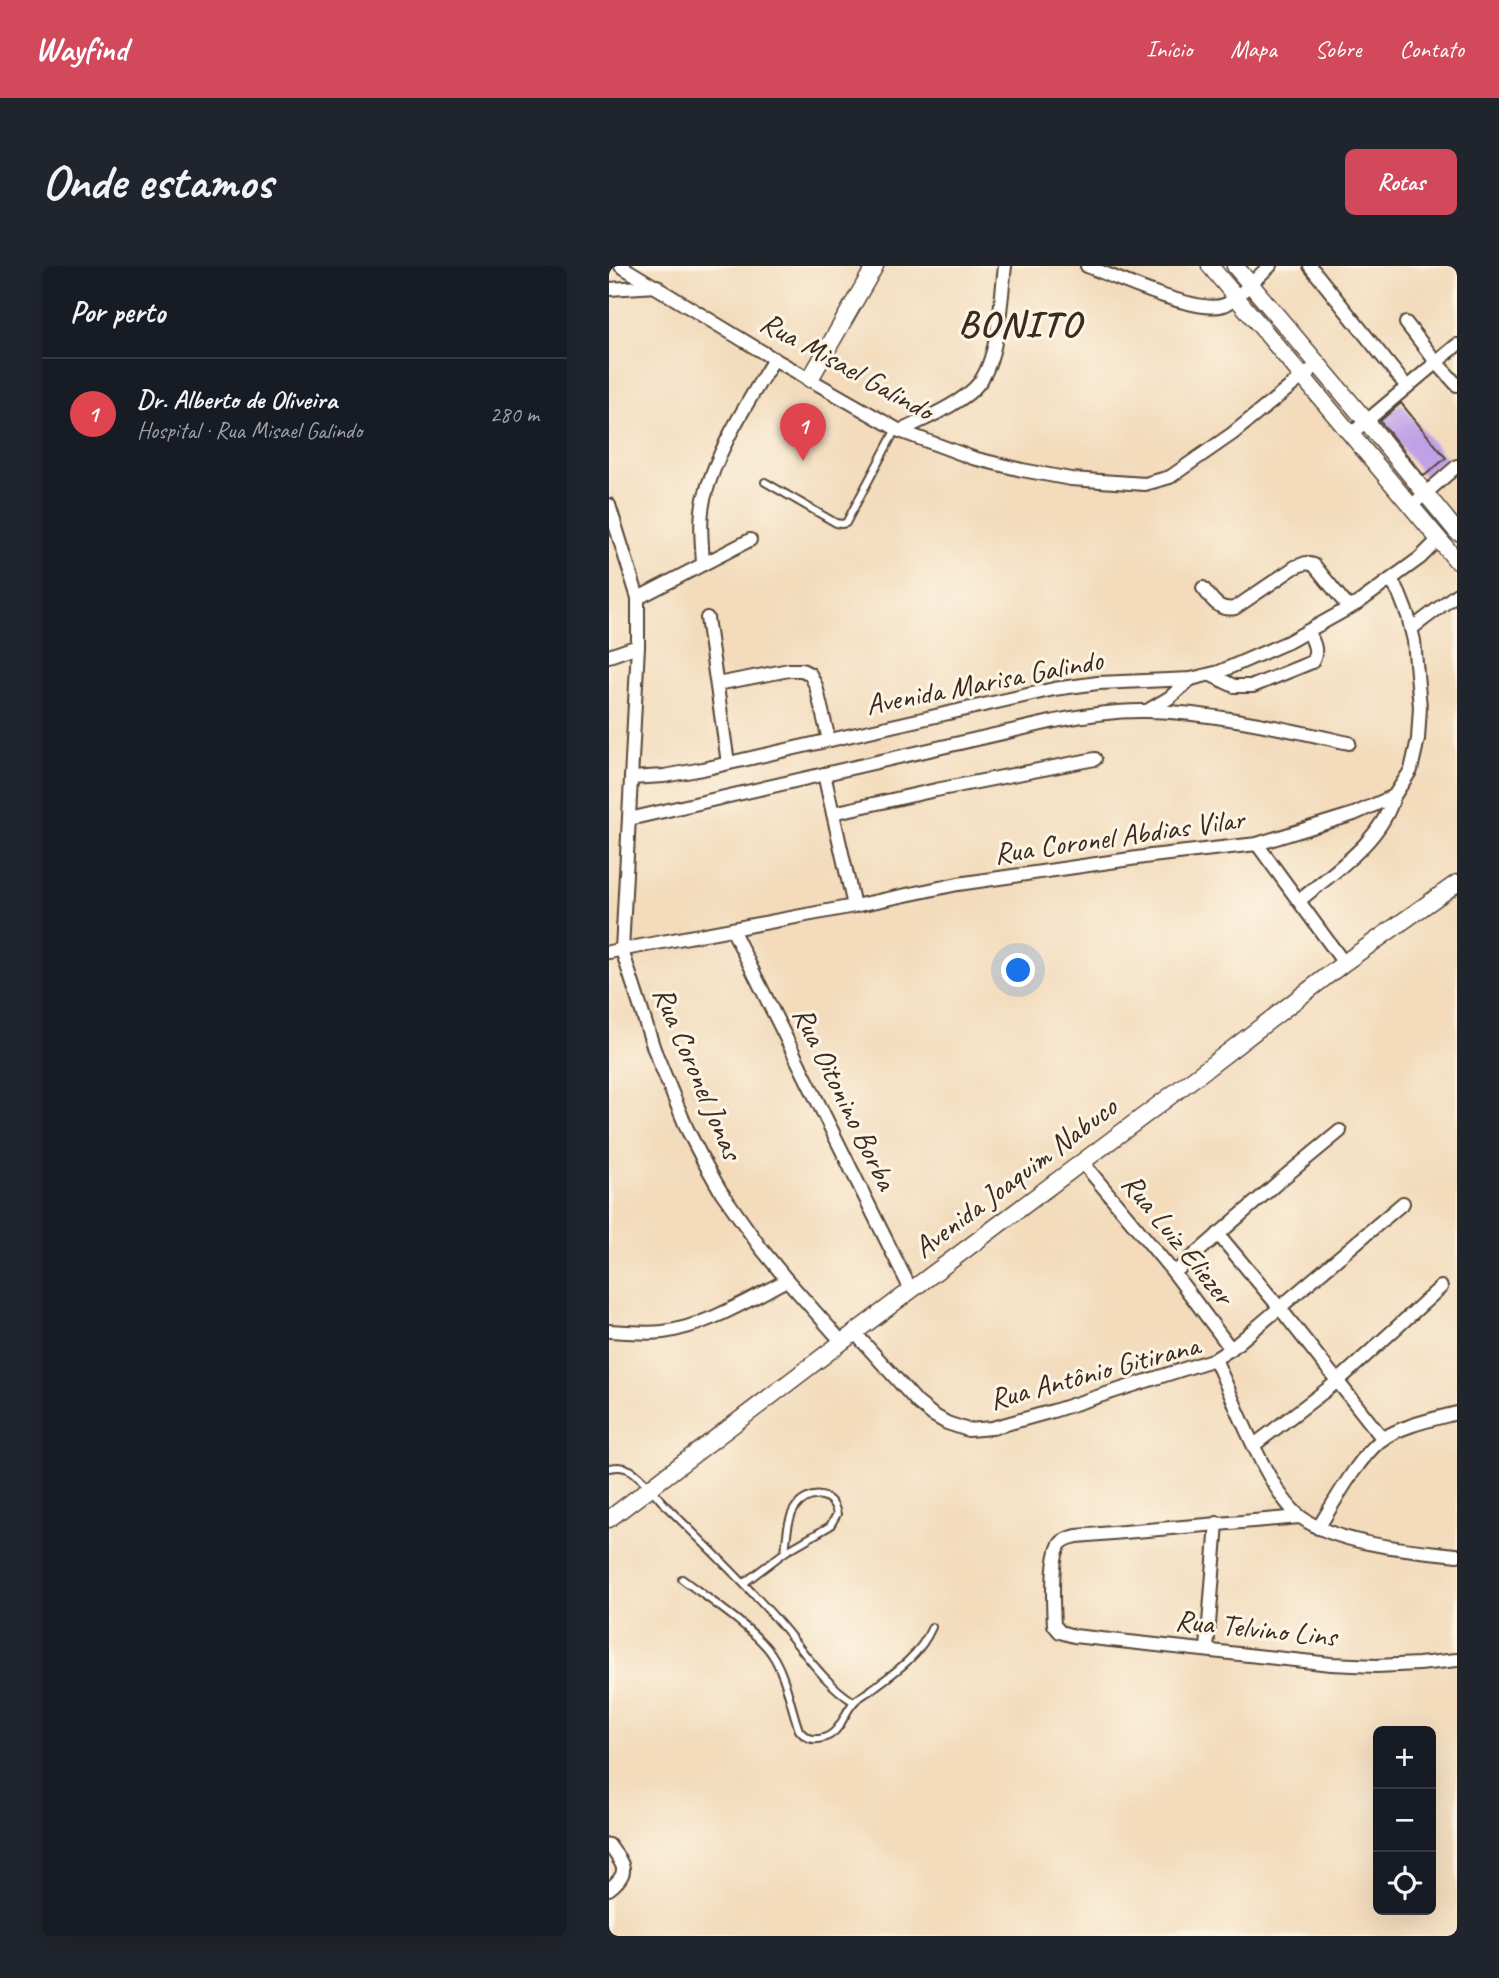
<!DOCTYPE html>
<html lang="pt">
<head>
<meta charset="utf-8">
<style>
	:root { --surface:#171b24; --page:#20242c; --text:#f1f3f6; --muted:#9ea1a6; --line:#363941; --accent:#d1495b }
	body { margin:0; font-family:Caveat,sans-serif; background:var(--page); color:var(--text) }
	.controls { position:absolute; right:21px; bottom:21px; display:grid; overflow:hidden; border-radius:10px; box-shadow:0 7px 28px #0002 }
	.controls button { width:63px; height:63px; display:grid; place-items:center; padding:0; border:0; border-bottom:2px solid var(--line); background:var(--surface); color:var(--text); font:35px sans-serif }
	.you { position:absolute; left:410px; top:705px; width:24px; height:24px; margin:-18px; border:5px solid #fff; border-radius:50%; background:#1a73e8; box-shadow:0 0 0 10px #1a73e833 }
	.badge { display:grid; place-items:center; width:46px; height:46px; border-radius:50%; background:var(--accent); color:#fff; font-size:23px; font-weight:700 }
	.pin { position:absolute; translate:-50% -58px; filter:drop-shadow(0 2px 4px #0008) }
	.pin::after { content:''; position:absolute; top:37px; width:24px; height:21px; background:inherit; clip-path:polygon(0 0,100% 0,50% 100%) }
	.list { margin:0; padding:0; list-style:none }
	h2 { display:flex; justify-content:space-between; align-items:center; height:91px; margin:0; padding:0 28px; font-size:30px }
	h2 small { font-size:23px; font-weight:400; color:var(--muted) }
	.list li { display:grid; grid-template-columns:46px 1fr auto; gap:21px; align-items:center; box-sizing:border-box; height:112px; padding:0 28px; border-top:2px solid var(--line) }
	.list b { display:block; font-size:26px; white-space:nowrap }
	.list p { margin:0; font-size:23px; white-space:nowrap; color:var(--muted) }
	.list em { font-size:23px; font-style:normal; color:var(--muted) }
	.icon { flex:none; width:38px; height:38px; fill:none; stroke:currentColor; stroke-width:2; stroke-linecap:round; stroke-linejoin:round }
	.map { position:relative; flex:none; width:848px; height:1670px; overflow:hidden; border-radius:10px }
	header { display:flex; align-items:center; gap:42px; box-sizing:border-box; height:98px; padding:0 35px; background:var(--accent); color:#fff }
	header strong { font-size:33px }
	nav { display:flex; gap:38px; margin-inline-start:auto; font-size:24px }
	.intro { display:flex; align-items:center; justify-content:space-between; box-sizing:border-box; height:168px; padding:0 42px }
	h1 { margin:0; font-size:49px }
	.button { padding:18px 32px; border-radius:10px; background:var(--accent); color:#fff; font-size:24px; font-weight:700 }
	main { display:flex; gap:42px; padding:0 42px }
	aside { flex:1; background:var(--surface); border-radius:10px; box-shadow:0 7px 28px #0002 }
	.map>svg:first-child { display:block }
</style>
</head>
<body>
<header>
<strong>Wayfind</strong>
<nav><a>Início</a><a>Mapa</a><a>Sobre</a><a>Contato</a></nav>
</header>
<div class="intro"><h1>Onde estamos</h1><a class="button">Rotas</a></div>
<main>
<aside>
<h2>Por perto<small></small></h2>
<ul class="list">
<li><span class="badge" style="background:#e0444e">1</span><div><b>Dr. Alberto de Oliveira</b><p>Hospital · Rua Misael Galindo</p></div><em>280 m</em></li>
</ul>
</aside>
<div class="map">
<svg width="848" height="1670" viewBox="0 0 848 1670">
	<rect width="100%" height="100%" fill="#fcf5e5"/>
	<filter id="ink" filterUnits="userSpaceOnUse"><feTurbulence type="fractalNoise" baseFrequency=".0143" numOctaves="2"/><feDisplacementMap in="SourceGraphic" scale="14" xChannelSelector="R" yChannelSelector="G"/><feConvolveMatrix kernelMatrix="1 2 1 2 8 2 1 2 1" color-interpolation-filters="sRGB"/></filter>
	<filter id="wash" filterUnits="userSpaceOnUse"><feTurbulence type="fractalNoise" baseFrequency=".00686" numOctaves="4" result="noise"/><feDisplacementMap in="SourceGraphic" scale="28" xChannelSelector="R" yChannelSelector="G"/><feGaussianBlur stdDeviation="1.57" result="paint"/><feColorMatrix in="noise" values="0 0 0 0 0 0 0 0 0 0 0 0 0 0 0 0 0 1.4 0 .05"/><feComposite in="paint" operator="in"/></filter>
	<g filter="url(#wash)">
		<rect width="100%" height="100%" fill="#f3dbbc"/>
		<g id="blocks">
			<polygon fill="#c0a1e7" points="792,137 837,192 815,210 771,155"/>
		</g>
	</g>
	<g filter="url(#ink)">
		<use href="#blocks" fill-opacity="0" stroke="#574536" stroke-width="2"/>
		<g fill="none" stroke-linecap="round" stroke-linejoin="round">
			<defs>
				<g id="service">
					<polyline points="156,216 227,257 232,258 237,257 287,163"/>
					<path d="M0 1202C7 1201 14 1200 21 1204 34 1211 48 1231 59 1242 96 1278 134 1315 168 1354 193 1382 213 1416 245 1436"/>
					<path d="M73 1313C98 1332 144 1362 162 1387 177 1409 181 1439 190 1464 196 1472 204 1475 214 1472 232 1467 234 1448 245 1436 250 1431 258 1427 263 1423 288 1405 311 1389 323 1361"/>
					<path d="M135 1317 176 1286 221 1260 228 1248C223 1224 199 1225 186 1242 178 1254 178 1272 176 1286"/>
				</g>
				<g id="minor">
					<polyline points="12,0 165,93 291,165 364,192 413,204 462,213 536,218 561,211 623,168 708,99"/>
					<path d="M478 0C505 11 589 49 615 39 625 36 650 9 661 0"/>
					<polyline points="701,0 798,121"/>
					<polyline points="0,23 48,20"/>
					<polyline points="797,57 828,97 848,119"/>
					<path d="M291 165C313 154 356 136 370 117 390 91 392 32 396 0"/>
					<polyline points="742,168 848,79"/>
					<polyline points="0,239 29,332 29,380 13,684 45,783 78,863 94,894 111,924 151,981 178,1014 233,1076"/>
					<polyline points="802,240 848,200"/>
					<path d="M94 298C93 277 90 254 95 233 108 183 139 136 165 93"/>
					<path d="M594 322C604 334 609 345 626 342L686 301 697 297 705 299 740 342"/>
					<polyline points="29,332 141,274"/>
					<polyline points="98,352 119,497"/>
					<polyline points="802,363 848,328"/>
					<polyline points="0,390 29,380"/>
					<path d="M602 409 625 420H644L703 396C710 385 704 375 699 365"/>
					<polyline points="108,418 180,404 193,404 201,408 207,420 220,474"/>
					<polyline points="538,445 560,432 582,413"/>
					<polyline points="215,508 245,640"/>
					<polyline points="22,512 55,510 94,503 445,423 489,417 582,413 610,406 679,376 749,337 811,292 830,273"/>
					<polyline points="224,547 327,524 486,493"/>
					<path d="M20 553 446 455C476 449 506 444 537 445 603 446 676 463 740 477"/>
					<polyline points="648,578 735,697"/>
					<path d="M690 635C725 605 772 576 785 530"/>
					<polyline points="123,663 302,1024"/>
					<polyline points="0,686 245,640 349,618 542,590 648,578 745,548 785,530 802,504 809,473 811,441 805,375 799,350 790,327 782,314"/>
					<polyline points="474,897 565,1007 622,1083"/>
					<polyline points="609,968 670,1041 774,1173"/>
					<polyline points="565,1007 674,912 731,865"/>
					<path d="M0 1065C17 1066 37 1068 54 1066 98 1060 139 1034 178 1014"/>
					<polyline points="246,1067 309,1137 324,1149 338,1157 359,1164 383,1162 444,1145 606,1093 622,1083 794,937"/>
					<path d="M606 1093C624 1132 660 1229 693 1252 731 1279 802 1284 848 1289"/>
					<polyline points="645,1179 729,1115 832,1021"/>
					<path d="M691 1251 468 1270C461 1272 453 1273 450 1280 442 1296 444 1341 445 1359L451 1366 465 1370 722 1398 767 1400 810 1398 848 1394"/>
					<path d="M709 1262C727 1234 747 1195 772 1174 791 1160 825 1153 848 1147"/>
					<polyline points="598,1383 608,1257"/>
					<path d="M0 1579C14 1599 23 1605 0 1623"/>
				</g>
				<g id="tertiary">
					<polyline points="601,0 848,295"/>
					<polyline points="626,0 758,156 848,266"/>
					<polyline points="201,113 266,0"/>
					<polyline points="0,1253 233,1076 592,807 735,697 848,617"/>
				</g>
			</defs>
			<use href="#service" stroke="#574536" stroke-width="10"/>
			<use href="#minor" stroke="#574536" stroke-width="16"/>
			<use href="#tertiary" stroke="#574536" stroke-width="19"/>
			<use href="#service" stroke="#fff" stroke-width="6"/>
			<use href="#minor" stroke="#fff" stroke-width="12"/>
			<use href="#tertiary" stroke="#fff" stroke-width="16"/>
		</g>
	</g>
	<g text-anchor="middle" stroke-width="6" stroke-linejoin="round" paint-order="stroke">
		<g font-size="30" fill="#3b2a1e" stroke="#fcf5e5">
			<text transform="translate(238 100) rotate(29)" y="10">Rua Misael Galindo</text>
			<text transform="translate(375 416) rotate(-11)" y="10">Avenida Marisa Galindo</text>
			<text transform="translate(510 570) rotate(-8)" y="10">Rua Coronel Abdias Vilar</text>
			<text transform="translate(89 807) rotate(67)" y="10">Rua Coronel Jonas</text>
			<text transform="translate(236 832) rotate(64)" y="10">Rua Oitonino Borba</text>
			<text transform="translate(406 911) rotate(-37)" y="10">Avenida Joaquim Nabuco</text>
			<text transform="translate(569 973) rotate(51)" y="10">Rua Luiz Eliezer</text>
			<text transform="translate(485 1106) rotate(-15)" y="10">Rua Antônio Gitirana</text>
			<text transform="translate(647 1362) rotate(6)" y="10">Rua Telvino Lins</text>
		</g>
		<g font-size="37" font-weight="bold" letter-spacing="2" fill="#3b2a1e" stroke="#fcf5e5">
			<text x="411" y="70">BONITO</text>
		</g>
	</g>
</svg>
<div class="controls">
<button>+</button>
<button>−</button>
<button><svg class="icon" aria-label="locate" viewBox="0 0 24 24"><circle cx="12" cy="12" r="6"/><path d="M12 2v4M12 18v4M2 12h4M18 12h4"/></svg></button>
</div>
<div class="you"></div>
<div class="pin badge" style="left:194px;top:195px;background:#e0444e">1</div>
</div>
</main>
</body>
</html>
